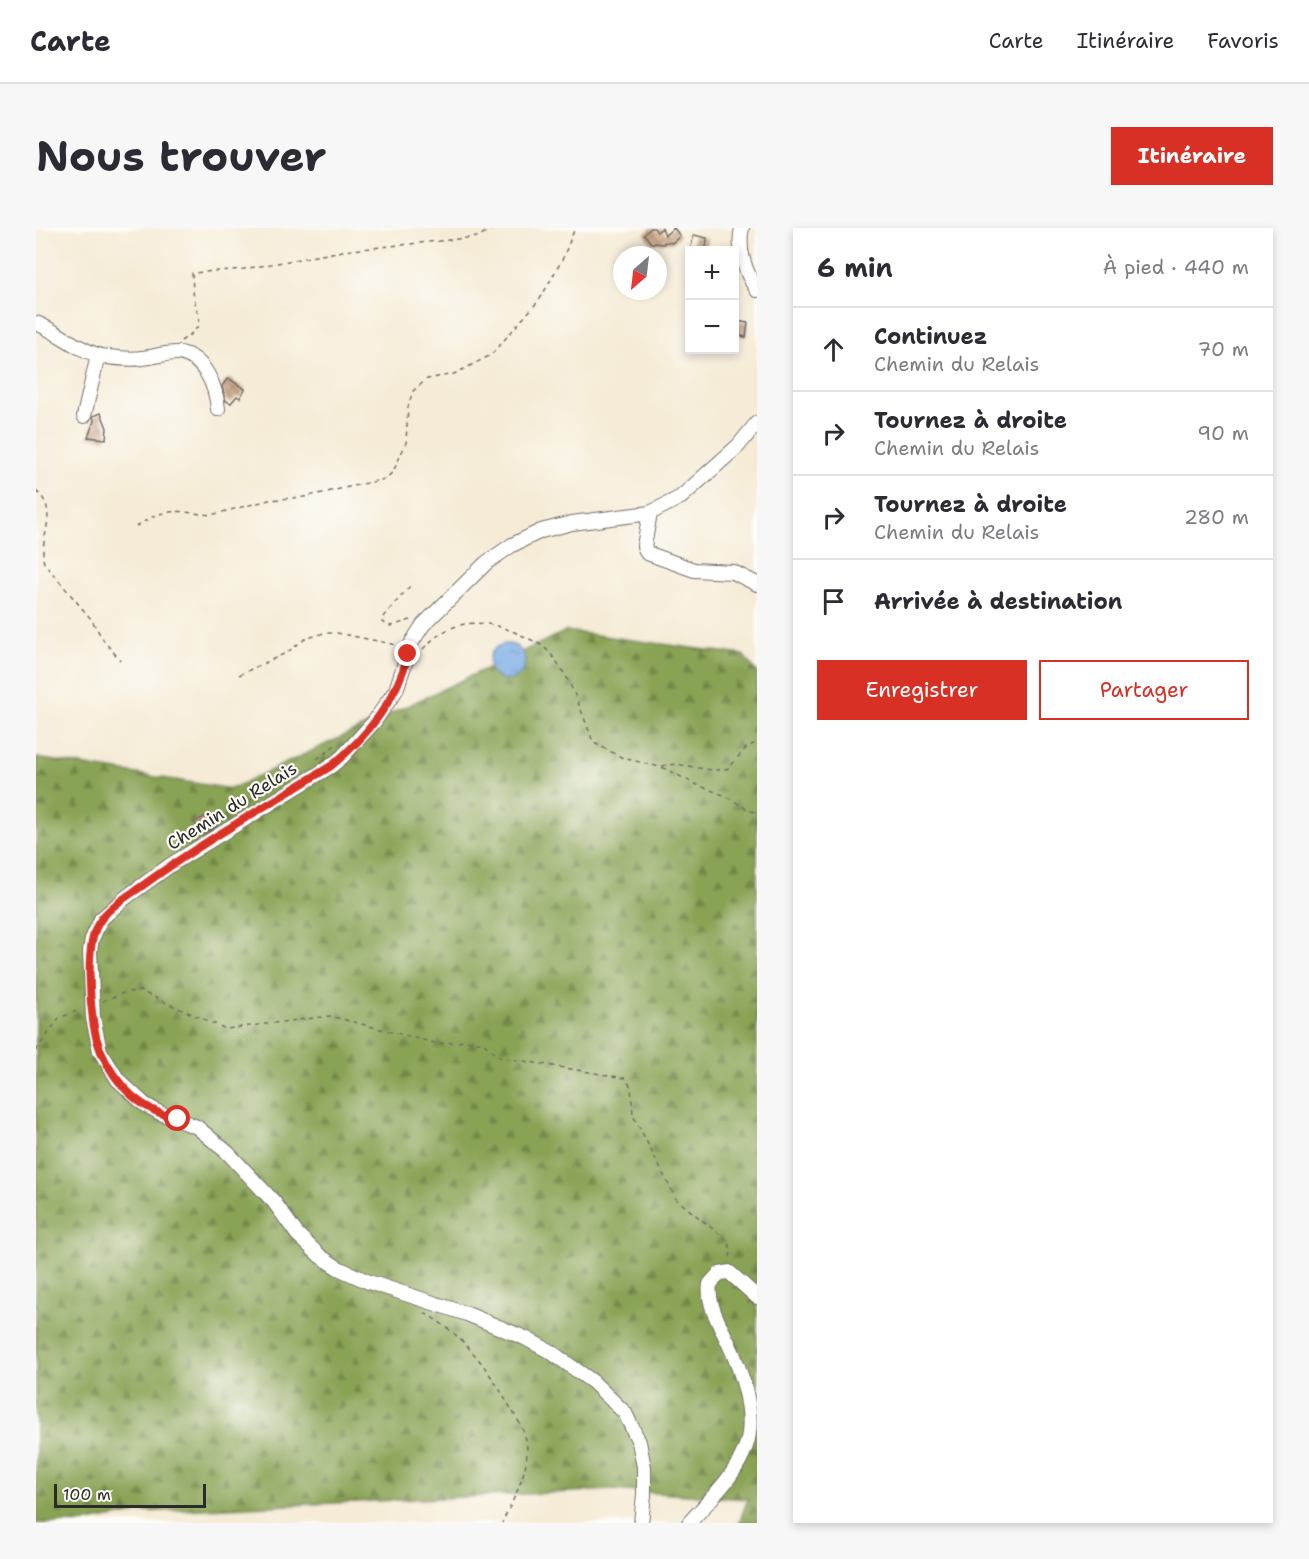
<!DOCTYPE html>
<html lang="fr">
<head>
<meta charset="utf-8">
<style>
	:root { --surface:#fff; --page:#f7f7f7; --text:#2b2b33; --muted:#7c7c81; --line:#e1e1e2; --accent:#d93025 }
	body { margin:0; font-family:"Shantell Sans",sans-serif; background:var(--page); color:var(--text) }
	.controls { position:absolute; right:18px; top:18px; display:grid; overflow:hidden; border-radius:0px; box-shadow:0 3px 9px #0003 }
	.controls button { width:54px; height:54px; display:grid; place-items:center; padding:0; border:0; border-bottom:2px solid var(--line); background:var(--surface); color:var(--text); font:30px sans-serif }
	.compass { position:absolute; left:577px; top:18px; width:54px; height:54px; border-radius:50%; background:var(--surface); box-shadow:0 3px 9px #0003; rotate:208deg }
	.scale { position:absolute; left:18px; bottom:15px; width:152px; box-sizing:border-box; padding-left:6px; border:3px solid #2b2b2b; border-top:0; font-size:16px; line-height:21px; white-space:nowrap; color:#2b2b2b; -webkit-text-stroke:4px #fdfcf7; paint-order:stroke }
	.stop { position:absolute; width:18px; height:18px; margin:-14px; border:4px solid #d93025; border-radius:50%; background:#fff }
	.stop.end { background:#d93025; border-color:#fff; box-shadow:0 2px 6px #0008 }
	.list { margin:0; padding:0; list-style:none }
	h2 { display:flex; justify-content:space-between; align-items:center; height:78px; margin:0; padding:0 24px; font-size:26px }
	h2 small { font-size:20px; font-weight:400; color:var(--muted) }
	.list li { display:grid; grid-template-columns:39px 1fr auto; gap:18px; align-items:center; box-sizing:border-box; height:84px; padding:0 24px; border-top:2px solid var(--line) }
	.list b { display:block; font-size:22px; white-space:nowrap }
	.list p { margin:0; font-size:20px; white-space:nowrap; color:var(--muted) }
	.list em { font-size:20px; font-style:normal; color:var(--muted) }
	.actions { display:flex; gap:12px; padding:18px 24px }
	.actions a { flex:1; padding:14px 0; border:2px solid var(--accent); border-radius:0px; text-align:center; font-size:21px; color:var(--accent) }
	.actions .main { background:var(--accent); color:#fff }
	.icon { flex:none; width:33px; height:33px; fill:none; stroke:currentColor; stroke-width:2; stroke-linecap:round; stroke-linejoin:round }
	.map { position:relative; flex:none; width:721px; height:1295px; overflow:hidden; border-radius:0px }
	header { display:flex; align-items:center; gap:36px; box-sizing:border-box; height:84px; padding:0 30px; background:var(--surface); border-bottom:2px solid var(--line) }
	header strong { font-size:28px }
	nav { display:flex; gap:33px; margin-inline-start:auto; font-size:21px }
	.intro { display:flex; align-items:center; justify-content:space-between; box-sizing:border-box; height:144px; padding:0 36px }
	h1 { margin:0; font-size:42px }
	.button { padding:15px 27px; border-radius:0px; background:var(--accent); color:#fff; font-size:21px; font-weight:700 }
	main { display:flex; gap:36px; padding:0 36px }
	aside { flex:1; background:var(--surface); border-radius:0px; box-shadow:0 3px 9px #0003 }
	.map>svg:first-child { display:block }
</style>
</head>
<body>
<header>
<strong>Carte</strong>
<nav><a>Carte</a><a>Itinéraire</a><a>Favoris</a></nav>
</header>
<div class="intro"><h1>Nous trouver</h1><a class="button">Itinéraire</a></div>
<main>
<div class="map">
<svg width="721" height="1295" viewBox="0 0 721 1295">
	<defs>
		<pattern id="forest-firs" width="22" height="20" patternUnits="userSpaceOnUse" patternTransform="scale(1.5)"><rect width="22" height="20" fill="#89a355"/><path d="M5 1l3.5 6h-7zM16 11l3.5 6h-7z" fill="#708547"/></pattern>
		<pattern id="water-ripples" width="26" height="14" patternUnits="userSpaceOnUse" patternTransform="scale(1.5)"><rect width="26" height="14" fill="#79ace5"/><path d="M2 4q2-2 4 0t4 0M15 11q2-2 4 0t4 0" fill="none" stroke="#638cba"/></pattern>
		<pattern id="building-cross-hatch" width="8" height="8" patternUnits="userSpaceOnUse" patternTransform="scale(1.5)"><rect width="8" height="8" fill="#c9a382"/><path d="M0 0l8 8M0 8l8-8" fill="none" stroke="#a3856b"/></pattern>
	</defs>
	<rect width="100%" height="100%" fill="#fdfcf7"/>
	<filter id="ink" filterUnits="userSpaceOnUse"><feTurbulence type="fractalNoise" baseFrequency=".0167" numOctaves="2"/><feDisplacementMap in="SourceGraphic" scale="12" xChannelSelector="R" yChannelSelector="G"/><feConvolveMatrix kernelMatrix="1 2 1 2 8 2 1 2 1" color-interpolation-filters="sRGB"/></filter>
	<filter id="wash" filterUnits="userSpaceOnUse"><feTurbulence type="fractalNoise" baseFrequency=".008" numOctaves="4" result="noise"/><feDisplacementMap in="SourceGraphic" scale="24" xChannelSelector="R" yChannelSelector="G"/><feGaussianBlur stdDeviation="1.35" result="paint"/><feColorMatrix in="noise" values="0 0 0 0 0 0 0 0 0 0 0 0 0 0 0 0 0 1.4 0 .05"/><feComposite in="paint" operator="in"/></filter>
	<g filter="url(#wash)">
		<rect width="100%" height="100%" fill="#f5ebd6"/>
		<polygon fill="url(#forest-firs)" stroke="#5a6740" stroke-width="1.5" points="530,403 707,427 721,444 721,1295 703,1295 712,1271 576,1262 106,1284 46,1295 0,1295 0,530 195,561"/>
		<circle fill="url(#water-ripples)" stroke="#526c88" stroke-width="1.5" cx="471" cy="434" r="18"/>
		<g id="blocks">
			<g fill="url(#building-cross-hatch)">
				<polygon points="615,0 618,0 621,4 626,0 629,7 638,0 644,8 636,15 628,14 628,16 615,15 608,6"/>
				<polygon points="658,7 671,10 670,22 654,22"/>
				<polygon points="699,93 712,95 710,109 699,107"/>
				<polygon points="192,150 209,161 204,170 201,168 195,175 190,173 186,158"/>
				<polygon points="65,185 71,200 70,211 52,209 58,193 57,188"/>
				<polygon points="174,586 181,598 165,607 158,594"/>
			</g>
		</g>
	</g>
	<g filter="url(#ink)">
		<use href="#blocks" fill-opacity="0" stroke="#726e67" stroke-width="1.5"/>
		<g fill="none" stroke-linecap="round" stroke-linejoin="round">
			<defs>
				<g id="minor">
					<path d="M706 0C701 21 709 44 721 62"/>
					<path d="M0 95C23 104 41 122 65 128 79 130 93 132 106 130 118 129 131 124 143 125 169 129 180 159 182 181"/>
					<polyline points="48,188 62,127"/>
					<polyline points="614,285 608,318 611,325 658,342 697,344 721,356"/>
					<polyline points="605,1295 608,1267 608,1239 603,1214 589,1185 557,1154 515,1124 489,1110 431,1086 333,1054 302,1040 284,1028 261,1006 238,974 192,925 161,899 124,885 108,876 82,852 64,823 57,790 54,723 56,711 65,691 89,670 136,636 295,538 306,529 338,494 360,462 376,414 387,397 450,335 476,317 505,303 536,295 614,285 645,269 702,218 721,195"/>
					<path d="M653 1295C673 1272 700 1248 710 1218 721 1187 705 1141 691 1112 683 1095 671 1076 674 1056L683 1046 693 1044 721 1069"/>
				</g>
			</defs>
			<use href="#minor" stroke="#726e67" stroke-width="16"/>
			<g stroke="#726e67" stroke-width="1.5" stroke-dasharray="4.5 4.5" stroke-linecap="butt">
				<path d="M145 113C171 96 162 94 158 69 156 61 157 53 156 45L208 41 307 23 441 9 458 0"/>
				<path d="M0 263C25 283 2 310 8 335L55 391 68 413 84 432"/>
				<polyline points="100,298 122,286 140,283 175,287 233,272 268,269 349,251 357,244 370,215 372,179 377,163 391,151 418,146 455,127 504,71 527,30 539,0"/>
				<polyline points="375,392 355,398 346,394 346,390 375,357"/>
				<path d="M387 421C417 388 450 390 487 408 495 412 504 415 511 422 533 445 545 482 556 511L560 516 587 530 628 540 659 556 690 568 714 583 721 584"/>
				<polyline points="203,447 250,425 269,411 288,405 301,405 361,417"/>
				<polyline points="281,531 301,516"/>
				<path d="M626 538C649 532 671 547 693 540L709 521 721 514"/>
				<polyline points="183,590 242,556"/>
				<polyline points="67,773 90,764 104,763 190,801 294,788 403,816 428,813 446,814 463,829 589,850 595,859 597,887 640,971 692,1013 695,1022 694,1031"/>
				<polyline points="0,823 23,790 43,782"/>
				<path d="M388 1085C428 1106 452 1141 474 1179 480 1189 488 1201 490 1212 495 1242 478 1269 466 1295"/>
			</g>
			<use href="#minor" stroke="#fff" stroke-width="14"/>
		</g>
	</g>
	<g fill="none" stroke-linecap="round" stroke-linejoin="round" filter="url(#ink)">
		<path stroke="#d93025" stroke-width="8" d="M142 891C134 888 125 886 117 882 87 867 63 832 58 799 54 774 49 718 62 696 71 680 92 668 106 658 166 614 232 577 295 538 330 510 362 470 372 426"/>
	</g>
	<g text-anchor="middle" stroke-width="4.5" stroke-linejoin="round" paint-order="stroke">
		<g font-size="18" fill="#2b2b2b" stroke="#fdfcf7">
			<text transform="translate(196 578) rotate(-32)" y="6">Chemin du Relais</text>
		</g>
	</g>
</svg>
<div class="controls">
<button>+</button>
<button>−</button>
</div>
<svg class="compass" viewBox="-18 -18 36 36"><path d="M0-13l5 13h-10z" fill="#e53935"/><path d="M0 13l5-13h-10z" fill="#7c7c81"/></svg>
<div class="scale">100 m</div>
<div class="stop" style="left:142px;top:891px"></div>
<div class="stop end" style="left:372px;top:426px"></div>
</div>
<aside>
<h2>6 min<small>À pied · 440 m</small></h2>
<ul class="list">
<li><svg class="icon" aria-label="ahead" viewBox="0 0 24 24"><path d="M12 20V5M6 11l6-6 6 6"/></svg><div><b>Continuez</b><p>Chemin du Relais</p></div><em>70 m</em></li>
<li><svg class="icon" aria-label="right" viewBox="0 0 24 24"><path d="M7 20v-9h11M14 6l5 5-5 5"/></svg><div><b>Tournez à droite</b><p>Chemin du Relais</p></div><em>90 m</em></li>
<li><svg class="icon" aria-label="right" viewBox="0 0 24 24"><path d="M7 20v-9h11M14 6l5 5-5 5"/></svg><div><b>Tournez à droite</b><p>Chemin du Relais</p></div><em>280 m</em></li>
<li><svg class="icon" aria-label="arrive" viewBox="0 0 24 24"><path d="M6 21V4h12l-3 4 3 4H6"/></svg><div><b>Arrivée à destination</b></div></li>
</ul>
<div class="actions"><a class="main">Enregistrer</a><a>Partager</a></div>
</aside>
</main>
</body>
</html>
